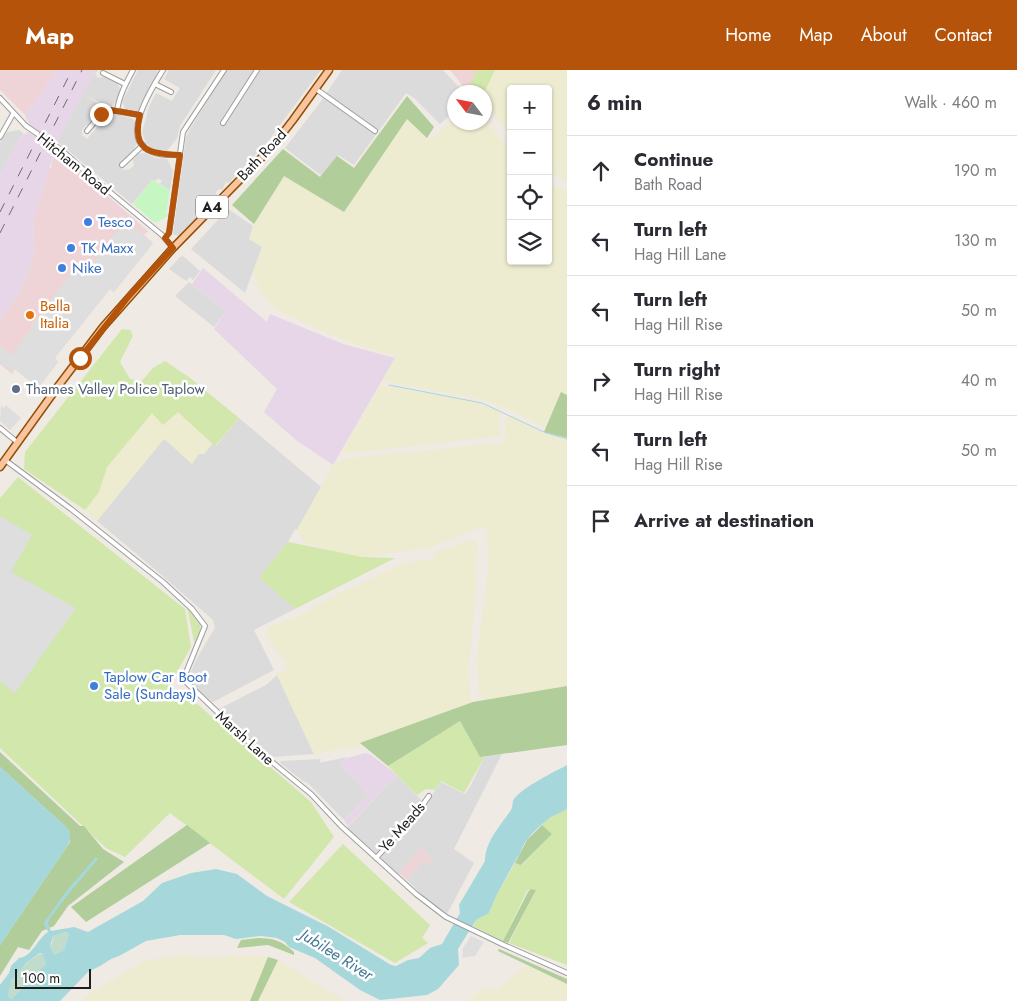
<!DOCTYPE html>
<html lang="en">
<head>
<meta charset="utf-8">
<style>
	:root { --surface:#fff; --page:#f2f2f3; --text:#2b2b33; --muted:#7c7c81; --line:#e1e1e2; --accent:#b45309 }
	body { margin:0; font-family:Jost,sans-serif; background:var(--page); color:var(--text) }
	.controls { position:absolute; right:15px; top:15px; display:grid; overflow:hidden; border-radius:5px; box-shadow:0 1px 4px #0004 }
	.controls button { width:45px; height:45px; display:grid; place-items:center; padding:0; border:0; border-bottom:1px solid var(--line); background:var(--surface); color:var(--text); font:25px sans-serif }
	.compass { position:absolute; left:447px; top:15px; width:45px; height:45px; border-radius:50%; background:var(--surface); box-shadow:0 1px 4px #0004; rotate:302deg }
	.scale { position:absolute; left:15px; bottom:12px; width:76px; box-sizing:border-box; padding-left:5px; border:2px solid #1e1e1e; border-top:0; font-size:14px; line-height:18px; white-space:nowrap; color:#1e1e1e; -webkit-text-stroke:4px #fff; paint-order:stroke }
	.stop { position:absolute; width:15px; height:15px; margin:-11px; border:4px solid #b45309; border-radius:50%; background:#fff }
	.stop.end { background:#b45309; border-color:#fff; box-shadow:0 1px 5px #0008 }
	.list { margin:0; padding:0; list-style:none }
	h2 { display:flex; justify-content:space-between; align-items:center; height:65px; margin:0; padding:0 20px; font-size:21px }
	h2 small { font-size:16px; font-weight:400; color:var(--muted) }
	.list li { display:grid; grid-template-columns:32px 1fr auto; gap:15px; align-items:center; box-sizing:border-box; height:70px; padding:0 20px; border-top:1px solid var(--line) }
	.list b { display:block; font-size:19px; white-space:nowrap }
	.list p { margin:0; font-size:16px; white-space:nowrap; color:var(--muted) }
	.list em { font-size:16px; font-style:normal; color:var(--muted) }
	.icon { flex:none; width:28px; height:28px; fill:none; stroke:currentColor; stroke-width:2; stroke-linecap:round; stroke-linejoin:round }
	.map { position:relative; flex:none; width:567px; height:931px; overflow:hidden }
	header { display:flex; align-items:center; gap:30px; box-sizing:border-box; height:70px; padding:0 25px; background:var(--accent); color:#fff }
	header strong { font-size:24px }
	nav { display:flex; gap:28px; margin-inline-start:auto; font-size:18px }
	main { display:flex }
	aside { flex:1; background:var(--surface) }
	.map>svg:first-child { display:block }
</style>
</head>
<body>
<header>
<strong>Map</strong>
<nav><a>Home</a><a>Map</a><a>About</a><a>Contact</a></nav>
</header>
<main>
<div class="map">
<svg width="567" height="931" viewBox="0 0 567 931">
	<rect width="100%" height="100%" fill="#efeae4"/>
	<g fill="#dcdbdb">
		<polygon points="96,0 98,0 95,4 98,8 104,7 118,14 121,22 115,33 110,38 85,25 105,38 91,56 85,56 82,60 82,65 87,69 109,44 115,43 133,49 136,53 135,60 137,72 134,79 120,97 124,100 130,99 134,95 133,90 138,84 145,83 155,88 167,89 173,101 170,120 160,114 162,111 158,108 156,111 152,110 132,134 57,71"/>
		<polygon points="138,0 156,0 159,2 140,40 134,43 126,40 122,32"/>
		<polygon points="169,0 216,0 180,56 177,68 167,81 150,78 146,73 142,62 149,37 156,23 172,31 180,18 164,9"/>
		<polygon points="227,0 321,0 269,70 239,102 236,101 234,104 235,106 229,113 226,112 222,120 219,119 216,122 217,125 212,130 209,130 206,133 207,135 205,139 179,166 173,164 186,67 190,59"/>
		<polygon points="342,0 443,0 463,22 454,22 454,42 440,54 414,28 406,23 354,95 338,85 322,106 285,78 322,30"/>
		<polygon points="19,60 24,64 20,67 0,105 0,73 7,62"/>
		<polygon points="228,139 253,156 249,169 262,177 245,223 191,179"/>
		<polygon points="183,186 200,201 193,210 190,207 186,211 169,199 180,187"/>
		<polygon points="189,212 226,241 214,257 175,226"/>
		<polygon points="239,348 321,417 297,460 295,459 288,472 259,507 295,539 254,560 274,600 213,632 193,616 189,606 197,588 215,558 213,550 157,501 97,451 164,368 200,384 204,384 213,373 216,376"/>
		<polygon points="277,605 314,684 274,687 264,681 219,639 266,615"/>
		<polygon points="502,684 454,779 474,793 447,844 429,831 407,810 422,792 424,791 429,794 432,789 421,778 399,804 382,790 382,786 406,764 406,761 414,752 441,712 465,724 471,715 485,686"/>
		<polygon points="347,687 340,695 369,725 344,750 308,713 303,711 280,693 281,691 321,689 319,693"/>
		<polygon points="397,705 422,731 401,757 376,783 347,758"/>
	</g>
	<g fill="#efd4d7">
		<polygon points="0,0 58,0 25,45 0,20"/>
		<polygon points="450,0 477,0 467,21"/>
		<polygon points="56,83 59,83 148,161 144,165 153,173 114,222 110,219 57,285 55,288 58,292 38,318 15,299 12,304 0,294 0,251 18,225 28,205 35,179 33,178 34,149 49,98 51,98 53,86"/>
		<polygon points="421,778 432,789 429,795 425,792 422,792 407,810 399,803"/>
	</g>
	<g fill="#e7d6e7">
		<polygon points="58,0 96,0 57,71 30,57 25,45"/>
		<polygon points="28,62 48,73 52,80 53,86 34,149 33,178 35,179 28,205 18,225 0,251 0,105 20,67"/>
		<polygon points="203,198 267,252 270,244 343,274 395,288 333,395 296,370 264,342 277,319 214,259 226,241 192,214"/>
		<polygon points="366,683 371,685 397,705 348,756 344,750 369,725 340,695 347,688"/>
	</g>
	<g fill="#edebd0">
		<polygon points="495,0 567,0 567,113 548,100 548,19 511,19 511,65 485,35 484,23"/>
		<polygon points="407,48 427,68 432,68 454,50 454,52 484,52 485,50 511,81 511,191 548,191 548,112 567,121 567,324 561,323 546,359 506,338 479,329 382,311 396,286 351,273 288,246 269,234 260,221 253,202 262,177 249,169 253,156 284,106 344,142"/>
		<polygon points="380,315 476,332 500,342 500,366 341,384"/>
		<polygon points="152,342 178,342 213,373 204,384 199,384 192,394 164,369 97,451 85,440 99,422 107,397"/>
		<polygon points="510,345 543,364 567,371 567,616 487,630 479,624 477,588 488,498 487,459 479,458 429,478 362,487 333,482 303,471 297,460 333,395 342,389 500,373 505,369 505,351"/>
		<polygon points="472,470 477,472 476,524 468,600 472,636 370,674 314,684 277,605 287,599 284,590 272,576 267,564 269,557 298,546 332,527 404,493 433,489 433,483"/>
		<polygon points="178,885 198,887 261,886 278,890 345,931 82,931 89,924 144,891"/>
		<polygon points="526,896 567,914 567,931 468,931 481,920 498,918"/>
	</g>
	<g fill="#d1e7ab">
		<polygon points="477,0 495,0 484,23 472,22 468,18"/>
		<polygon points="122,259 130,260 133,266 120,292 130,309 141,312 153,298 165,291 190,308 239,348 215,376 178,342 163,355 152,343 107,397 99,422 85,440 24,399 25,382"/>
		<polygon points="18,407 185,539 191,577 167,620 176,627 182,621 311,732 334,767 284,829 170,743 125,787 106,778 0,678 0,428"/>
		<polygon points="288,472 362,487 395,488 295,539 259,507"/>
		<path d="M187 537C203 554 204 555 195 576Z"/>
		<polygon points="460,651 480,687 485,686 464,723 441,711 435,720 426,719 417,725 388,696"/>
		<polygon points="567,739 567,895 509,873 536,820 531,819 527,821 503,871 473,856 476,850 489,843 496,826 515,793 522,795 552,764 542,755 546,750"/>
		<polygon points="343,774 430,855 422,868 428,873 395,893 289,832"/>
	</g>
	<g fill="#b0cd9a">
		<polygon points="407,26 434,57 427,68 407,49 344,142 284,106 254,154 232,135 283,79 320,107 337,86 354,98"/>
		<polygon points="561,322 567,325 567,368 544,362"/>
		<polygon points="567,616 567,675 480,687 460,651 388,696 360,673 473,632"/>
		<polygon points="0,682 80,756 84,756 103,779 124,792 68,836 54,856 42,861 29,880 18,877 0,906 0,875 70,772 69,761 66,757 0,697"/>
		<polygon points="187,755 210,773 86,852 71,837"/>
		<polygon points="542,755 552,764 521,795 515,793 527,770"/>
		<polygon points="531,819 536,820 508,873 503,871 528,822"/>
		<path d="M258 868C274 868 282 871 294 882V885L268 875 237 878 241 870Z"/>
		<polygon points="499,879 567,909 567,914 498,881"/>
		<polygon points="268,887 278,890 258,931 250,931"/>
	</g>
	<g fill="#c2dccc">
		<polygon points="66,862 69,864 64,880 54,885 50,876 52,873 53,866"/>
		<path d="M42 883 46 894 28 910V912L11 929 8 926C7 908 26 891 42 883Z"/>
	</g>
	<polygon fill="#c6f7c2" points="152,110 170,120 166,144 168,145 167,147 155,153 133,134"/>
	<g fill="#dedede">
		<polygon points="125,151 153,173 114,222 110,219 57,285 55,288 58,292 38,318 15,299 13,302 0,292 0,276 12,285 32,258 31,256 80,192 83,194 93,192"/>
		<polygon points="1,335 4,338 6,335 21,348 10,360 0,351"/>
		<polygon points="0,446 32,465 11,502 76,538 15,623 0,612"/>
		<polygon points="471,866 484,872 475,886 462,888 463,878"/>
	</g>
	<g fill="#a6d7db" fill-rule="evenodd">
		<path d="M567 695V739C561 743 551 746 546 751 536 759 521 773 520 786H518L496 826 489 843 476 850 458 879 459 895 438 919 427 925 380 930 360 920 315 888 289 877 285 872 277 868 261 866 236 869 224 865H180L146 871 119 886 111 889 100 896 88 902 60 931H0V915L9 903 11 896 19 888C32 887 37 869 48 862L44 854V852L68 819 96 787 98 789 70 822 50 848 48 853 51 861 74 857 88 862 143 831 162 813 191 803 216 799 237 804 267 826 329 857 391 895 396 896 408 890 419 888 430 878 442 874 460 843 459 835 485 791C485 771 501 755 511 740 513 737 512 732 514 729 523 717 554 702 567 695ZM66 862 69 864 64 880 54 885 50 876 53 866ZM40 883H42L46 894 28 910V912L11 929 8 926C8 920 11 917 11 911L26 893Z"/>
		<path d="M0 697 66 757C72 764 71 770 66 778L0 875Z"/>
	</g>
	<g fill="none" stroke-linecap="round" stroke-linejoin="round">
		<polyline stroke="#a6d7db" stroke-width="1" points="389,315 482,333 546,363 567,369"/>
		<defs>
			<g id="minor">
				<path d="M163 0C152 18 118 70 152 82 161 86 171 85 180 85"/>
				<polyline points="103,3 125,14"/>
				<polyline points="155,14 171,22"/>
				<polyline points="316,19 375,61"/>
				<polyline points="0,28 26,56 60,79 99,113 162,165 173,178"/>
				<path d="M117 41C119 26 126 13 133 0"/>
				<polyline points="223,53 257,0"/>
				<path d="M87 61C108 35 108 40 140 45"/>
				<polyline points="0,67 13,44"/>
				<polyline points="122,95 143,75"/>
				<polyline points="165,168 169,163 183,62 224,0"/>
				<polyline points="0,358 17,372"/>
				<polyline points="5,390 71,439 163,512 192,539 205,556 185,605 186,612 255,678 311,724 341,756 416,824 446,847 504,875 567,903"/>
				<polyline points="376,788 417,743 429,726"/>
			</g>
			<polyline id="primary" points="0,397 59,315 103,257 173,178 272,77 293,50 329,0"/>
		</defs>
		<use href="#minor" stroke="#9f9f9f" stroke-width="6"/>
		<use href="#primary" stroke="#934f05" stroke-width="9"/>
		<use href="#minor" stroke="#fff" stroke-width="4"/>
		<use href="#primary" stroke="#f9c59f" stroke-width="6"/>
		<g stroke="#6c6c6c" stroke-width="1" stroke-dasharray="10 10" stroke-linecap="butt">
			<polyline points="0,142 72,0"/>
			<polyline points="0,163 82,0"/>
		</g>
	</g>
	<g fill="none" stroke-linecap="round" stroke-linejoin="round">
		<path stroke="#b45309" stroke-width="6" d="M80 288 129 226 173 178 165 168 169 163 180 85C150 84 131 81 140 45L111 40 101 44"/>
	</g>
	<g fill="#3f7fe0" stroke="#fff" stroke-width="2">
		<circle cx="88" cy="152" r="5"/>
		<circle cx="71" cy="178" r="5"/>
		<circle cx="62" cy="198" r="5"/>
		<circle cx="94" cy="616" r="5"/>
	</g>
	<circle fill="#e8710a" stroke="#fff" stroke-width="2" cx="30" cy="245" r="5"/>
	<circle fill="#5c6f8a" stroke="#fff" stroke-width="2" cx="16" cy="319" r="5"/>
	<g text-anchor="middle" stroke-width="5" stroke-linejoin="round" paint-order="stroke">
		<rect fill="#fff" stroke="#626262" stroke-width="1" x="196" y="125.5" width="32" height="23" rx="4"/>
		<g font-size="14" font-weight="bold" fill="#1e1e1e">
			<text x="212" y="142">A4</text>
		</g>
		<g font-size="15" fill="#1e1e1e" stroke="#fff">
			<text transform="translate(262 85) rotate(-47)" y="5">Bath Road</text>
			<text transform="translate(74 94) rotate(39)" y="5">Hitcham Road</text>
			<text transform="translate(245 668) rotate(42)" y="5">Marsh Lane</text>
			<text transform="translate(402 757) rotate(-49)" y="5">Ye Meads</text>
		</g>
		<g font-size="15" fill="#366cbe" stroke="#fff" text-anchor="start">
			<text x="98" y="157">Tesco</text>
			<text x="81" y="183">TK Maxx</text>
			<text x="72" y="203">Nike</text>
			<text x="104" y="612">Taplow Car Boot<tspan x="104" dy="17">Sale (Sundays)</tspan></text>
		</g>
		<g font-size="15" fill="#c56008" stroke="#fff" text-anchor="start">
			<text x="40" y="241">Bella<tspan x="40" dy="17">Italia</tspan></text>
		</g>
		<g font-size="15" fill="#4e5e75" stroke="#fff" text-anchor="start">
			<text x="26" y="324">Thames Valley Police Taplow</text>
		</g>
		<g font-size="16" font-style="italic" fill="#447793" stroke="#fff">
			<text transform="translate(337 884) rotate(32)" y="6">Jubilee River</text>
		</g>
	</g>
</svg>
<div class="controls">
<button>+</button>
<button>−</button>
<button><svg class="icon" aria-label="locate" viewBox="0 0 24 24"><circle cx="12" cy="12" r="6"/><path d="M12 2v4M12 18v4M2 12h4M18 12h4"/></svg></button>
<button><svg class="icon" aria-label="layers" viewBox="0 0 24 24"><path d="M12 4l9 5-9 5-9-5zM3 14l9 5 9-5"/></svg></button>
</div>
<svg class="compass" viewBox="-18 -18 36 36"><path d="M0-13l5 13h-10z" fill="#e53935"/><path d="M0 13l5-13h-10z" fill="#7c7c81"/></svg>
<div class="scale">100 m</div>
<div class="stop" style="left:80px;top:288px"></div>
<div class="stop end" style="left:101px;top:44px"></div>
</div>
<aside>
<h2>6 min<small>Walk · 460 m</small></h2>
<ul class="list">
<li><svg class="icon" aria-label="ahead" viewBox="0 0 24 24"><path d="M12 20V5M6 11l6-6 6 6"/></svg><div><b>Continue</b><p>Bath Road</p></div><em>190 m</em></li>
<li><svg class="icon" aria-label="left" viewBox="0 0 24 24"><path d="M17 20v-9H6M10 6l-5 5 5 5"/></svg><div><b>Turn left</b><p>Hag Hill Lane</p></div><em>130 m</em></li>
<li><svg class="icon" aria-label="left" viewBox="0 0 24 24"><path d="M17 20v-9H6M10 6l-5 5 5 5"/></svg><div><b>Turn left</b><p>Hag Hill Rise</p></div><em>50 m</em></li>
<li><svg class="icon" aria-label="right" viewBox="0 0 24 24"><path d="M7 20v-9h11M14 6l5 5-5 5"/></svg><div><b>Turn right</b><p>Hag Hill Rise</p></div><em>40 m</em></li>
<li><svg class="icon" aria-label="left" viewBox="0 0 24 24"><path d="M17 20v-9H6M10 6l-5 5 5 5"/></svg><div><b>Turn left</b><p>Hag Hill Rise</p></div><em>50 m</em></li>
<li><svg class="icon" aria-label="arrive" viewBox="0 0 24 24"><path d="M6 21V4h12l-3 4 3 4H6"/></svg><div><b>Arrive at destination</b></div></li>
</ul>
</aside>
</main>
</body>
</html>
